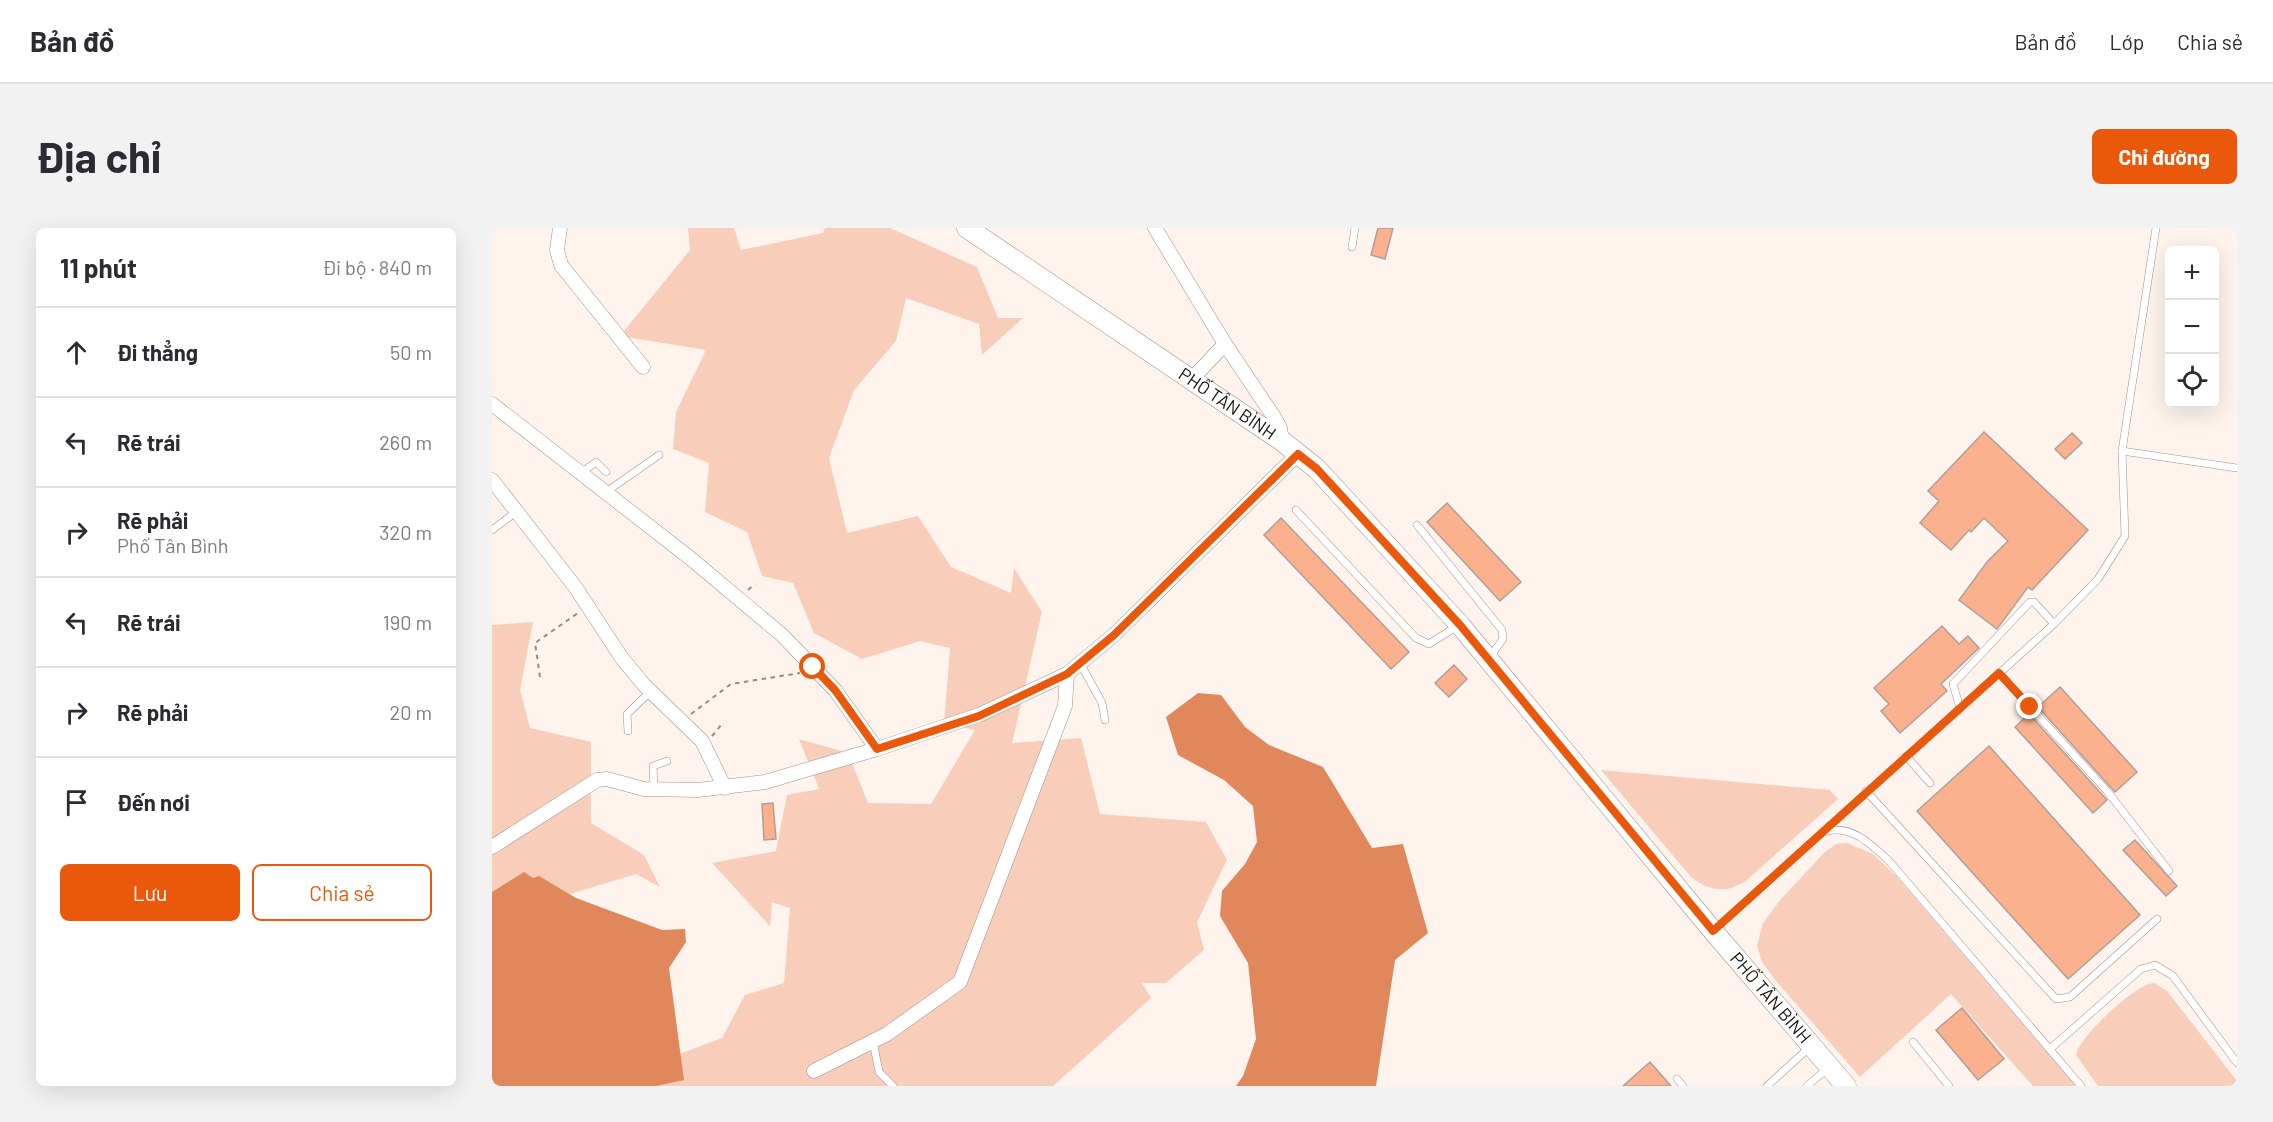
<!DOCTYPE html>
<html lang="vi">
<head>
<meta charset="utf-8">
<style>
	:root { --surface:#fff; --page:#f2f2f3; --text:#2b2b33; --muted:#7c7c81; --line:#e1e1e2; --accent:#ea580c }
	body { margin:0; font-family:Barlow,sans-serif; background:var(--page); color:var(--text) }
	.controls { position:absolute; right:18px; top:18px; display:grid; overflow:hidden; border-radius:9px; box-shadow:0 6px 24px #0002 }
	.controls button { width:54px; height:54px; display:grid; place-items:center; padding:0; border:0; border-bottom:2px solid var(--line); background:var(--surface); color:var(--text); font:30px sans-serif }
	.stop { position:absolute; width:18px; height:18px; margin:-14px; border:4px solid #ea580c; border-radius:50%; background:#fff }
	.stop.end { background:#ea580c; border-color:#fff; box-shadow:0 2px 6px #0008 }
	.list { margin:0; padding:0; list-style:none }
	h2 { display:flex; justify-content:space-between; align-items:center; height:78px; margin:0; padding:0 24px; font-size:26px }
	h2 small { font-size:20px; font-weight:400; color:var(--muted) }
	.list li { display:grid; grid-template-columns:39px 1fr auto; gap:18px; align-items:center; box-sizing:border-box; height:90px; padding:0 24px; border-top:2px solid var(--line) }
	.list b { display:block; font-size:22px; white-space:nowrap }
	.list p { margin:0; font-size:20px; white-space:nowrap; color:var(--muted) }
	.list em { font-size:20px; font-style:normal; color:var(--muted) }
	.actions { display:flex; gap:12px; padding:18px 24px }
	.actions a { flex:1; padding:14px 0; border:2px solid var(--accent); border-radius:9px; text-align:center; font-size:21px; color:var(--accent) }
	.actions .main { background:var(--accent); color:#fff }
	.icon { flex:none; width:33px; height:33px; fill:none; stroke:currentColor; stroke-width:2; stroke-linecap:round; stroke-linejoin:round }
	.map { position:relative; flex:none; width:1745px; height:858px; overflow:hidden; border-radius:9px }
	header { display:flex; align-items:center; gap:36px; box-sizing:border-box; height:84px; padding:0 30px; background:var(--surface); border-bottom:2px solid var(--line) }
	header strong { font-size:28px }
	nav { display:flex; gap:33px; margin-inline-start:auto; font-size:21px }
	.intro { display:flex; align-items:center; justify-content:space-between; box-sizing:border-box; height:144px; padding:0 36px }
	h1 { margin:0; font-size:42px }
	.button { padding:15px 27px; border-radius:9px; background:var(--accent); color:#fff; font-size:21px; font-weight:700 }
	main { display:flex; gap:36px; padding:0 36px }
	aside { flex:1; background:var(--surface); border-radius:9px; box-shadow:0 6px 24px #0002 }
	.map>svg:first-child { display:block }
</style>
</head>
<body>
<header>
<strong>Bản đồ</strong>
<nav><a>Bản đồ</a><a>Lớp</a><a>Chia sẻ</a></nav>
</header>
<div class="intro"><h1>Địa chỉ</h1><a class="button">Chỉ đường</a></div>
<main>
<aside>
<h2>11 phút<small>Đi bộ · 840 m</small></h2>
<ul class="list">
<li><svg class="icon" aria-label="ahead" viewBox="0 0 24 24"><path d="M12 20V5M6 11l6-6 6 6"/></svg><div><b>Đi thẳng</b></div><em>50 m</em></li>
<li><svg class="icon" aria-label="left" viewBox="0 0 24 24"><path d="M17 20v-9H6M10 6l-5 5 5 5"/></svg><div><b>Rẽ trái</b></div><em>260 m</em></li>
<li><svg class="icon" aria-label="right" viewBox="0 0 24 24"><path d="M7 20v-9h11M14 6l5 5-5 5"/></svg><div><b>Rẽ phải</b><p>Phố Tân Bình</p></div><em>320 m</em></li>
<li><svg class="icon" aria-label="left" viewBox="0 0 24 24"><path d="M17 20v-9H6M10 6l-5 5 5 5"/></svg><div><b>Rẽ trái</b></div><em>190 m</em></li>
<li><svg class="icon" aria-label="right" viewBox="0 0 24 24"><path d="M7 20v-9h11M14 6l5 5-5 5"/></svg><div><b>Rẽ phải</b></div><em>20 m</em></li>
<li><svg class="icon" aria-label="arrive" viewBox="0 0 24 24"><path d="M6 21V4h12l-3 4 3 4H6"/></svg><div><b>Đến nơi</b></div></li>
</ul>
<div class="actions"><a class="main">Lưu</a><a>Chia sẻ</a></div>
</aside>
<div class="map">
<svg width="1745" height="858" viewBox="0 0 1745 858">
	<rect width="100%" height="100%" fill="#fff3ee"/>
	<g fill="#f8cdba">
		<polygon points="196,0 242,0 249,22 331,5 333,0 398,0 485,39 506,90 531,90 490,127 487,96 414,70 404,113 362,162 337,230 355,305 426,288 459,339 519,365 522,340 550,384 520,515 589,510 608,586 714,594 735,632 705,694 712,722 674,755 650,755 659,770 561,858 126,858 166,834 230,810 253,767 292,755 298,680 280,674 278,698 220,635 284,623 295,567 327,561 307,511 356,525 376,575 439,576 483,502 452,495 458,420 428,413 370,431 322,405 301,355 270,348 255,304 213,284 217,235 181,221 184,184 214,122 128,108 198,22"/>
		<polygon points="41,394 28,462 38,500 99,514 99,595 152,627 168,659 144,646 48,675 0,676 0,397"/>
		<path d="M1109 542 1338 562 1346 571 1256 651C1237 666 1218 664 1199 649Z"/>
		<polygon points="1355,615 1381,626 1404,648 1584,858 1541,858 1459,766 1368,849 1284,753 1270,734 1265,718 1271,695 1289,671 1333,624 1344,616"/>
		<path d="M1662 755 1675 763 1745 853V858H1606L1584 827C1586 810 1644 755 1662 755Z"/>
	</g>
	<g fill="#e0875c">
		<polygon points="706,465 729,467 753,499 777,517 831,539 880,620 911,616 936,705 903,732 884,858 744,858 751,848 764,811 756,735 728,688 730,663 753,636 765,614 761,578 732,552 686,527 674,489"/>
		<polygon points="32,644 41,650 47,648 84,670 170,702 193,701 194,714 177,740 192,852 164,858 0,858 0,664"/>
	</g>
	<g fill="#fbb18e" stroke="#b19f97" stroke-width="1.5">
		<polygon points="886,0 901,0 893,31 879,27"/>
		<polygon points="1492,204 1596,302 1540,362 1536,359 1505,401 1467,372 1495,334 1516,313 1492,290 1479,304 1477,302 1459,322 1428,295 1447,273 1436,263"/>
		<polygon points="1580,205 1590,215 1573,231 1563,221"/>
		<polygon points="955,275 1029,354 1008,373 935,294"/>
		<polygon points="789,290 917,424 899,441 772,307"/>
		<polygon points="1450,398 1467,416 1476,408 1487,420 1449,456 1455,463 1408,505 1389,483 1397,476 1382,460"/>
		<polygon points="962,437 975,451 957,469 943,455"/>
		<polygon points="1568,459 1645,544 1623,564 1546,479"/>
		<polygon points="1537,486 1615,572 1601,585 1523,499"/>
		<polygon points="1497,518 1648,687 1576,751 1425,583"/>
		<polygon points="281,575 284,611 272,612 270,576"/>
		<polygon points="1643,612 1685,658 1674,668 1631,622"/>
		<polygon points="1470,780 1512,831 1486,852 1444,802"/>
		<polygon points="1158,834 1179,858 1131,858"/>
	</g>
	<g fill="none" stroke-linecap="round" stroke-linejoin="round">
		<defs>
			<g id="lane">
				<polyline points="860,19 863,0"/>
				<polyline points="1630,223 1745,240"/>
				<polyline points="89,245 104,234 114,244"/>
				<polyline points="114,264 167,227"/>
				<polyline points="804,282 924,410 937,416 967,397"/>
				<polyline points="925,297 1010,402 1011,411 997,430"/>
				<polyline points="0,302 24,284"/>
				<polyline points="588,435 610,475 613,492"/>
				<polyline points="1507,445 1615,563 1677,643"/>
				<polyline points="1468,480 1461,456 1538,374 1542,374 1562,396"/>
				<polyline points="136,503 135,486 159,463"/>
				<polyline points="1414,528 1438,555"/>
				<polyline points="162,561 161,538 175,533"/>
				<polyline points="1374,563 1564,771 1578,769 1665,691"/>
				<path d="M1331 604C1358 595 1379 616 1398 634L1589 858"/>
				<polyline points="1222,702 1562,396 1606,351 1633,308 1630,223 1664,0"/>
				<polyline points="381,813 387,844 401,858"/>
				<polyline points="1421,814 1457,858"/>
				<polyline points="1558,821 1649,741 1663,737 1681,748 1745,835"/>
				<polyline points="1185,851 1191,858"/>
				<polyline points="1275,858 1318,819"/>
				<polyline points="1315,858 1336,840"/>
			</g>
			<g id="street">
				<polyline points="68,0 65,22 69,37 151,139"/>
				<polyline points="663,0 733,116 782,189 788,200 790,213"/>
				<polyline points="699,152 733,116"/>
				<polyline points="0,176 198,330 290,407 343,462 385,521"/>
				<polyline points="0,252 84,360 129,429 152,457 210,513 233,560"/>
				<polyline points="0,619 105,552 115,551 152,561 206,562 273,554 385,521 487,487 575,446 622,407 806,226"/>
				<polyline points="322,843 395,806 468,754 573,478 575,446"/>
			</g>
			<g id="secondary">
				<path id="s1" d="M475 0 790 213 825 241 968 397 1221 703 1354 858"/>
			</g>
		</defs>
		<use href="#lane" stroke="#a39189" stroke-width="8"/>
		<use href="#street" stroke="#a39189" stroke-width="15"/>
		<use href="#secondary" stroke="#a39189" stroke-width="21"/>
		<g stroke="#958c88" stroke-width="2" stroke-dasharray="4.5 4.5" stroke-linecap="butt">
			<polyline points="256,362 263,356"/>
			<polyline points="48,449 43,415 86,385"/>
			<polyline points="199,486 239,456 308,445"/>
			<polyline points="220,508 229,497"/>
		</g>
		<use href="#lane" stroke="#fff" stroke-width="7"/>
		<use href="#street" stroke="#fff" stroke-width="14"/>
		<use href="#secondary" stroke="#fff" stroke-width="20"/>
	</g>
	<g fill="none" stroke-linecap="round" stroke-linejoin="round">
		<polyline stroke="#ea580c" stroke-width="8" points="321,439 343,462 385,521 487,488 575,446 622,407 806,226 825,241 968,397 1221,703 1507,445 1538,479"/>
	</g>
	<g text-anchor="middle" stroke-width="4.5" stroke-linejoin="round" paint-order="stroke">
		<g font-size="18" fill="#18120f" stroke="#fff">
			<text dy="6" stroke="none"><textPath href="#s1" startOffset="314">PHỐ TÂN BÌNH</textPath></text>
			<text dy="6" stroke="none"><textPath href="#s1" startOffset="1122">PHỐ TÂN BÌNH</textPath></text>
		</g>
	</g>
</svg>
<div class="controls">
<button>+</button>
<button>−</button>
<button><svg class="icon" aria-label="locate" viewBox="0 0 24 24"><circle cx="12" cy="12" r="6"/><path d="M12 2v4M12 18v4M2 12h4M18 12h4"/></svg></button>
</div>
<div class="stop" style="left:321px;top:439px"></div>
<div class="stop end" style="left:1538px;top:479px"></div>
</div>
</main>
</body>
</html>
